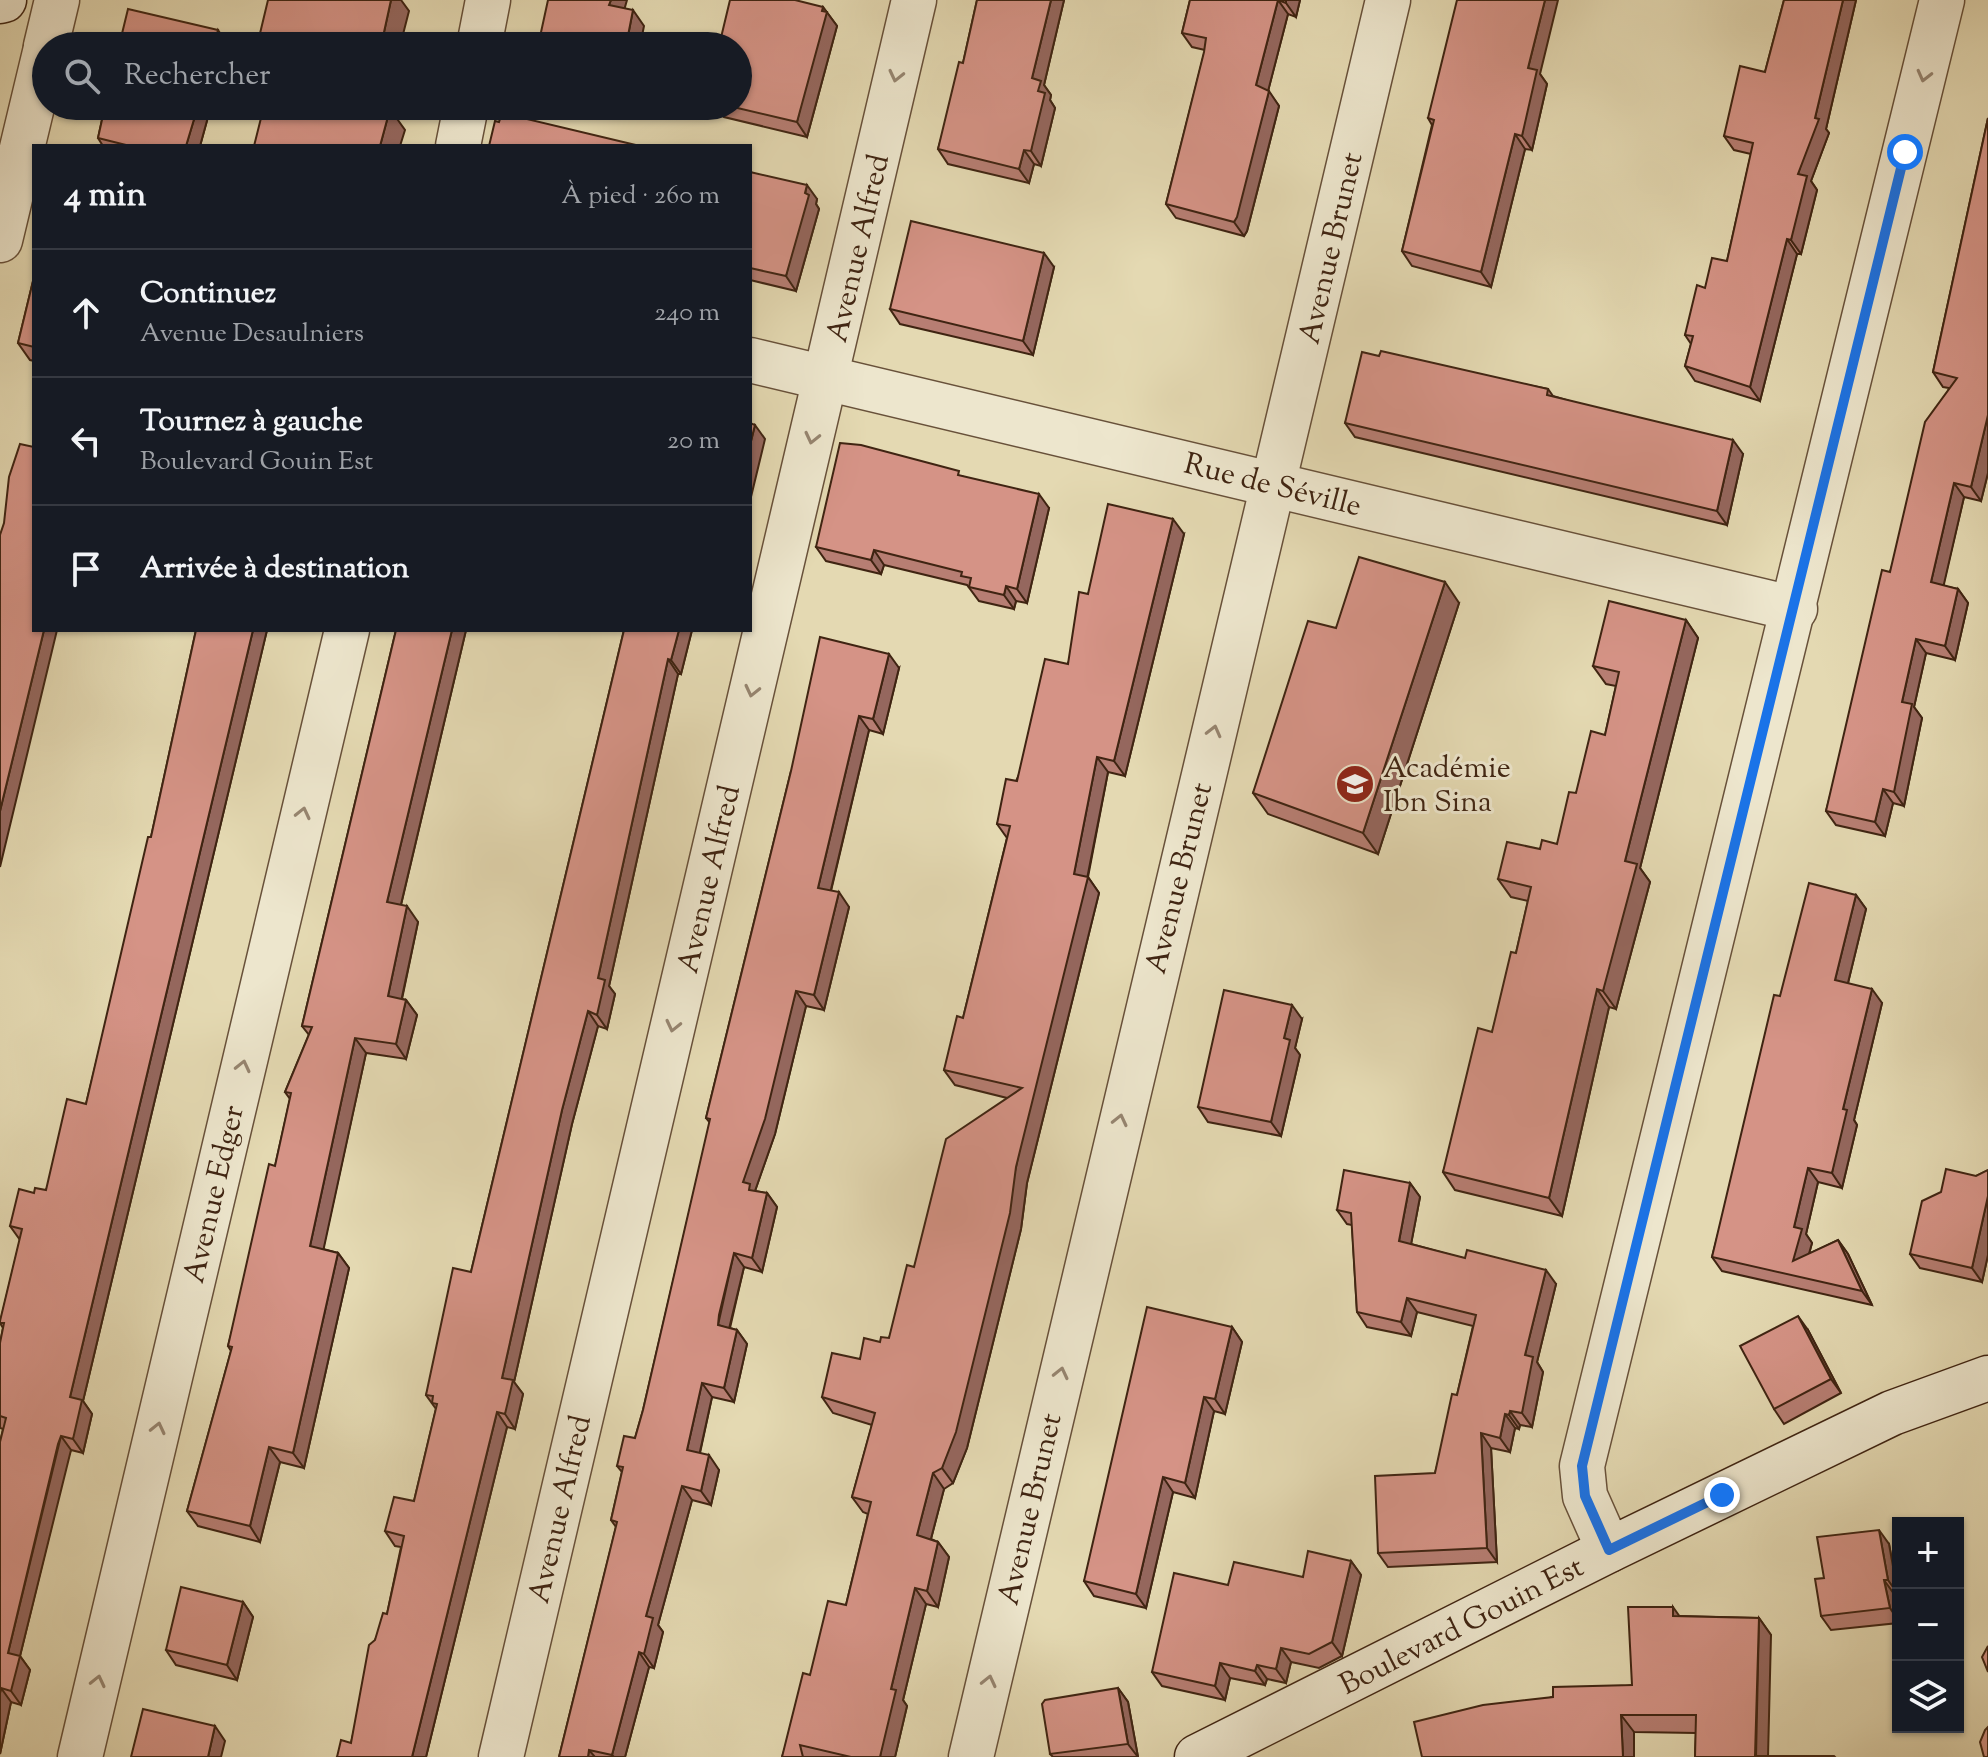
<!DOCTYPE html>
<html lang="fr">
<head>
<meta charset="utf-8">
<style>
	:root { --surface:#171b24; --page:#242831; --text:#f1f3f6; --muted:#9ea1a6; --line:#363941 }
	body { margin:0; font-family:"Sorts Mill Goudy",serif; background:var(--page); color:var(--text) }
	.controls { position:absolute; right:24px; bottom:24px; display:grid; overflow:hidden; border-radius:0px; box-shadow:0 2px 6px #0004 }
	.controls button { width:72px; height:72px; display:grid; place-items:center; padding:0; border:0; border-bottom:2px solid var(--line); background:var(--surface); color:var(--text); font:40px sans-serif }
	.stop { position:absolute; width:24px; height:24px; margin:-18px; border:6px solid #1a73e8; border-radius:50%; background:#fff }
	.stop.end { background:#1a73e8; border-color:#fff; box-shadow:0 2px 8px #0008 }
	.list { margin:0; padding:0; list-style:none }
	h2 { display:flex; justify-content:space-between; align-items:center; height:104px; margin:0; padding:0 32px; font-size:34px }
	h2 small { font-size:26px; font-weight:400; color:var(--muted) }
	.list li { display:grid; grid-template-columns:52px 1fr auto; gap:24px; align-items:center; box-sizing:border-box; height:128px; padding:0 32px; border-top:2px solid var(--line) }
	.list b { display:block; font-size:30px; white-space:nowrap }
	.list p { margin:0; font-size:26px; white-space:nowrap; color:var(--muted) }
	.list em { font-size:26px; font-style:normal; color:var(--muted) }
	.icon { flex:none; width:44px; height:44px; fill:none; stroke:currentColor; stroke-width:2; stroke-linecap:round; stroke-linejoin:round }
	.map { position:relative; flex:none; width:1988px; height:1757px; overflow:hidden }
	.search { position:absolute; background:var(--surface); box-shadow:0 2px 6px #0004; left:32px; top:32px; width:720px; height:88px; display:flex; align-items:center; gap:20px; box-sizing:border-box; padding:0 28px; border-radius:44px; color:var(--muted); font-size:30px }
	.panel { position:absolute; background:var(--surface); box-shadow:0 2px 6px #0004; left:32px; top:144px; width:720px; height:488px; border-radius:0px }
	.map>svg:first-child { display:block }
</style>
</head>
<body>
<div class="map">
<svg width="1988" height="1757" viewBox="0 0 1988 1757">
	<rect width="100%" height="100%" fill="#e4d9b2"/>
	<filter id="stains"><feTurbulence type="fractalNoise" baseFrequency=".0025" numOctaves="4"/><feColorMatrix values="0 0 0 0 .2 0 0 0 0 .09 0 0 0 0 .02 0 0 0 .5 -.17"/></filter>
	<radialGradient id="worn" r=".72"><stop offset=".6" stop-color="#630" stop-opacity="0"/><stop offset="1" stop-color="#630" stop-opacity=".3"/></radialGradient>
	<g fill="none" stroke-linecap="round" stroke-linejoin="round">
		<defs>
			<g id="street">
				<polyline points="46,46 57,0"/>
				<polyline points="479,46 488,0"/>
				<polyline points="458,146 466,106"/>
				<polyline points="0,240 46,48"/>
				<polyline points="750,360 1795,609"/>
				<polyline points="1609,1550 1585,1496 1582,1466 1942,0"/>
				<polyline points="80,1757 347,630"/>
				<polyline points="501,1757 914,0"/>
				<polyline points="971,1757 1388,0"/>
			</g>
			<g id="secondary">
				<polyline points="0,1 4,0"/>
				<polyline points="1197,1757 1609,1550 1892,1413 1988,1378"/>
			</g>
		</defs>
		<use href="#street" stroke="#68513a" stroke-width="47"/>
		<use href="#secondary" stroke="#3f2412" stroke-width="47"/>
		<use href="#street" stroke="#ede6cd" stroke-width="44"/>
		<use href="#secondary" stroke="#ede6cd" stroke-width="44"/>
	</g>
	<g fill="#b77e73" stroke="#3f2412" stroke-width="2">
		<polygon points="977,0 1064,0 1044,85 1051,95 1050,100 1055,108 1041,166 1034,164 1029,183 948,164 938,149 963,63"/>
		<polygon points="1190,0 1300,0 1296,17 1288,14 1268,91 1279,106 1247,231 1244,236 1176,218 1166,204 1205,50 1192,47 1182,33"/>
		<polygon points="1784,0 1856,0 1826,129 1829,133 1811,181 1817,190 1801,254 1797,254 1760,401 1695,381 1685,366 1691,344 1685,335 1705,288 1727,261 1751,154 1734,150 1724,136 1765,72"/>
		<polygon points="823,7 837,26 807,137 724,117 720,111 717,110 714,106 738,106"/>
		<polygon points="1540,74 1547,84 1532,150 1525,149 1491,287 1412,266 1402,251 1432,125 1428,118"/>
		<polygon points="105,106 211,106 200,146 103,146 98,138"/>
		<polygon points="1988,118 1988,473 1981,501 1964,497 1943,586 1958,589 1968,603 1955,660 1926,653 1914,707 1922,718 1904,806 1893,803 1885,836 1836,825 1826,811 1890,572 1949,388 1943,387 1933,372"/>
		<polygon points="750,172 817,199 816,204 819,209 796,291 750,280"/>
		<polygon points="1054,267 1033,355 900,324 890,309"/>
		<polygon points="34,277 34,361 30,360 18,343"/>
		<polygon points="1379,356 1548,389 1553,396 1743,454 1727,525 1355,437 1345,423"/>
		<polygon points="961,476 1049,508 1027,603 1016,601 1014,609 979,601 967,585 884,565 881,574 826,561 816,547"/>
		<polygon points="1184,534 1125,776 1108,772 1088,877 1099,893 1027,1183 1021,1229 967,1448 953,1483 944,1489 931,1539 938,1542 949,1557 938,1607 926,1604 903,1700 907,1706 895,1757 782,1757 810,1675 846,1605 868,1514 863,1512 852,1497 872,1425 833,1413 822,1397 860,1359 880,1342 889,1338 914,1267 1007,1098 955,1085 944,1070 963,1018 1007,838 997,824 1068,664 1088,594"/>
		<polygon points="1459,603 1378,854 1268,814 1253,793 1336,628"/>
		<polygon points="1686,620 1698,638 1640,868 1650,882 1616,1009 1609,1007 1562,1216 1455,1190 1443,1172 1492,1032 1516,953 1528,901 1511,897 1498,879 1540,849 1557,844 1576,793 1605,735 1616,686 1606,684 1593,666"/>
		<polygon points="196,630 267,630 83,1401 92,1414 83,1453 71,1450 68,1458 20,1656 30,1670 21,1705 11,1702 0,1754 0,1442 3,1429 0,1428 0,1343 3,1328 0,1323 20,1240 10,1226 34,1193 46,1190 86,1104 151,837"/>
		<polygon points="396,630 466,630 401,905 418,922 402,999 406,1000 417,1015 406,1059 366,1053 323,1249 338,1253 349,1268 304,1468 280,1462 260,1542 198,1526 187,1511 231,1351 228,1346 275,1166 290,1099 285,1092 309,1035 302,1026"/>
		<polygon points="624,630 692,630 681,674 678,674 609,986 615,994 607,1029 598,1026 572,1124 514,1382 523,1394 515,1429 507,1427 426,1757 337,1757 351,1743 375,1640 387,1614 401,1547 395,1546 385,1531 414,1501 436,1409 426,1395 471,1272"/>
		<polygon points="899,668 883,734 869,730 831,891 849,907 824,1010 806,1006 775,1134 755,1191 767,1193 777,1207 762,1272 744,1267 730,1328 737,1330 747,1344 734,1402 712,1397 700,1453 719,1470 711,1505 692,1500 658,1625 663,1632 654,1668 649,1667 625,1757 559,1757 616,1527 611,1520 622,1472 617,1466 635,1438 643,1410 710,1123 706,1118 791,771"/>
		<polygon points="1856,895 1866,909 1848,983 1882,1003 1854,1120 1857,1125 1842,1188 1818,1182 1806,1234 1812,1243 1809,1254 1838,1240 1848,1254 1872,1305 1722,1271 1712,1257 1780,996"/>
		<polygon points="1302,1019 1295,1048 1300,1055 1281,1136 1208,1122 1198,1107"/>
		<polygon points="1988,1170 1988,1255 1982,1282 1920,1268 1910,1254 1976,1176"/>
		<polygon points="1410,1183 1420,1197 1411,1244 1556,1284 1537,1362 1543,1372 1532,1427 1520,1425 1519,1429 1515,1428 1510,1452 1491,1448 1497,1562 1388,1567 1378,1553 1435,1473 1457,1395 1473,1326 1417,1312 1411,1336 1367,1327 1357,1312 1352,1225 1347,1224 1337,1210"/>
		<polygon points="1232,1327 1242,1342 1225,1414 1214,1411 1195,1498 1173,1492 1146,1608 1094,1596 1084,1581"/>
		<polygon points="1808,1330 1841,1393 1784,1424 1774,1409"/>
		<polygon points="1889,1544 1898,1594 1894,1594 1898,1613 1898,1623 1831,1630 1821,1616 1824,1578"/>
		<polygon points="1351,1561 1361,1575 1342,1656 1319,1668 1291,1662 1286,1683 1267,1679 1265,1685 1230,1678 1225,1700 1162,1686 1152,1672 1228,1585 1303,1577"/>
		<polygon points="243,1602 253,1617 237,1680 176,1665 166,1650"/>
		<polygon points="1679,1616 1759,1618 1771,1635 1695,1757 1696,1733 1634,1732 1553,1697 1632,1685"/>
		<polygon points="1118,1688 1128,1702 1138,1757 1053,1757 1050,1754"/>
	</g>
	<g fill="#95675e" stroke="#3f2412" stroke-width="2">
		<polygon points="391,0 401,0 409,11 400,46 381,46"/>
		<polygon points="611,0 627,0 621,21 609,5"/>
		<polygon points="1051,0 1064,0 1044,85 1051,95 1050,100 1055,108 1041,166 1031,151 1038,91 1032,78"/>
		<polygon points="1278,0 1288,14 1266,99 1256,85"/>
		<polygon points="1286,0 1300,0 1296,17 1286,3"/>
		<polygon points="1545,0 1558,0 1540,74 1547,84 1532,150 1522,136 1528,68"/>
		<polygon points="1843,0 1856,0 1826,129 1829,133 1811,181 1817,190 1801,254 1791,240 1798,174 1815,118"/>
		<polygon points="823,7 837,26 807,137 797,122"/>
		<polygon points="633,10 644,26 640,46 626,46"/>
		<polygon points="218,30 228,45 228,46 214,46"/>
		<polygon points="1269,91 1279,106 1247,231 1244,236 1234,222"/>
		<polygon points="198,106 211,106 200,146 186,146"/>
		<polygon points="390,109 405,130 400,146 380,146"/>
		<polygon points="1515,134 1525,149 1491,287 1481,272"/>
		<polygon points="1024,150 1034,164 1029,183 1019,169"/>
		<polygon points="807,185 817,199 816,204 819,209 796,291 786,276"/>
		<polygon points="1787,239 1797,254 1760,401 1750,387"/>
		<polygon points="1044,253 1054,267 1033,355 1023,341"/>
		<polygon points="1988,415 1988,473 1981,501 1971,487"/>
		<polygon points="755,425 765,439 750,501 750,445"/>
		<polygon points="1733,440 1743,454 1727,525 1717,511"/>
		<polygon points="1954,483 1964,497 1941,597 1931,582"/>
		<polygon points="1039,494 1049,508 1027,603 1017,589"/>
		<polygon points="1173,519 1184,534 1125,776 1114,761"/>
		<polygon points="874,550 884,565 881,574 871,560"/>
		<polygon points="1445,582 1459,603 1378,854 1363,833"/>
		<polygon points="1006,586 1016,601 1014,609 1004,595"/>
		<polygon points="1958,589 1968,603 1955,660 1945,646"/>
		<polygon points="1686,620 1698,638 1640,868 1650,882 1616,1009 1603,991 1625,861"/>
		<polygon points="44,630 57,630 0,867 0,811"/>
		<polygon points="253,630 267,630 83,1401 92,1414 83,1453 73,1439 70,1397"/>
		<polygon points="452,630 466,630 398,917 387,902"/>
		<polygon points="679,630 692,630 681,674 671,660"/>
		<polygon points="1916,639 1926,653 1914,707 1922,718 1904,806 1894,792 1902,702"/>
		<polygon points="889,654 899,668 883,734 873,719"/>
		<polygon points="668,659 678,674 609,986 615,994 607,1029 597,1015 598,978"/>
		<polygon points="859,716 869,730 828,902 818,888"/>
		<polygon points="1097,757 1108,772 1086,884 1088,877 1099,893 1027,1183 1021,1229 967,1448 953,1483 942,1468 1016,1167"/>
		<polygon points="1883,789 1893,803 1885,836 1875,822"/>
		<polygon points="839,892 849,907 824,1010 814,995"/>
		<polygon points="1856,895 1866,909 1845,995 1835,980"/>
		<polygon points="407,906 418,922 399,1011 388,996"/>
		<polygon points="1597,989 1609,1007 1562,1216 1549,1198"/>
		<polygon points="1872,989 1882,1003 1854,1120 1857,1125 1842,1188 1832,1173 1843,1109"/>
		<polygon points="796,991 806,1006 775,1134 755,1191 759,1204 743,1182"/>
		<polygon points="406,1000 417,1015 406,1059 396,1044"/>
		<polygon points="1292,1005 1302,1019 1295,1048 1300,1055 1281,1136 1271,1122 1284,1038"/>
		<polygon points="588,1011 598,1026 572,1124 514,1382 523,1394 515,1429 505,1414 502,1378 562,1110"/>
		<polygon points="355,1038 366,1053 321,1261 310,1246"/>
		<polygon points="1808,1168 1818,1182 1806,1234 1812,1243 1803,1275 1793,1261 1794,1227"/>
		<polygon points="1410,1183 1420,1197 1409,1255 1399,1241"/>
		<polygon points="767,1193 777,1207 762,1272 752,1258"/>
		<polygon points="1988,1196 1988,1255 1982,1282 1972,1268"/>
		<polygon points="1838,1240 1848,1254 1872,1305 1862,1291"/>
		<polygon points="338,1253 349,1268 304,1468 293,1453"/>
		<polygon points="734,1253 744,1267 729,1329 718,1325"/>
		<polygon points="1546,1270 1556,1284 1537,1362 1543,1372 1532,1427 1522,1413 1525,1355"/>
		<polygon points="1407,1298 1417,1312 1411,1336 1401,1322"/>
		<polygon points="1798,1316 1808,1330 1841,1393 1831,1379"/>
		<polygon points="1232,1327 1242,1342 1225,1414 1215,1399"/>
		<polygon points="737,1330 747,1344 734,1402 724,1388"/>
		<polygon points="702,1383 712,1397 697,1465 687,1450"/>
		<polygon points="1204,1397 1214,1411 1195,1498 1185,1483"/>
		<polygon points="1510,1411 1520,1425 1519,1429 1509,1415"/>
		<polygon points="497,1412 507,1427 426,1757 412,1757"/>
		<polygon points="1505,1414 1515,1428 1510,1452 1500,1438"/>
		<polygon points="1481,1433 1491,1448 1497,1562 1487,1548"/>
		<polygon points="61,1436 71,1450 20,1656 30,1670 21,1705 11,1691 8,1653"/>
		<polygon points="269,1447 280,1462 260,1542 250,1526"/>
		<polygon points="709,1455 719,1470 711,1505 701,1491"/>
		<polygon points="933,1473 944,1489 928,1550 917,1535"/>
		<polygon points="1163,1477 1173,1492 1146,1608 1136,1594"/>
		<polygon points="682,1486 692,1500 658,1625 663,1632 654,1668 644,1654 646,1616"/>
		<polygon points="1879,1530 1889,1544 1898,1594 1888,1580"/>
		<polygon points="938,1542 949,1557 938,1607 927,1591"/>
		<polygon points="1351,1561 1361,1575 1342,1656 1332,1642"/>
		<polygon points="1884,1580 1894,1594 1898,1620 1890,1608"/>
		<polygon points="915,1588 926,1604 903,1700 907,1706 895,1757 880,1757 891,1689"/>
		<polygon points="243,1602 253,1617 237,1680 227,1665"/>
		<polygon points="1673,1607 1685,1624 1673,1616"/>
		<polygon points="1759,1618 1771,1635 1768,1757 1756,1757"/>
		<polygon points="1281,1648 1291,1662 1286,1683 1276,1669"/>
		<polygon points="639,1652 649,1667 625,1757 614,1757 612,1755"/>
		<polygon points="1220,1663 1230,1678 1225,1700 1215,1686"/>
		<polygon points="1257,1665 1267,1679 1265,1685 1255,1671"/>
		<polygon points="1,1688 11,1702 0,1754 0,1693"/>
		<polygon points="1118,1688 1128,1702 1138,1757 1128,1744"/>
		<polygon points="1621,1715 1634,1732 1634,1757 1623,1757"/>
		<polygon points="215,1726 225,1741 221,1757 208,1757"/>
		<polygon points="589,1750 595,1757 588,1757"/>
	</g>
	<g fill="#d59386" stroke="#3f2412" stroke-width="2">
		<polygon points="268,0 391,0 381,46 257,46"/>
		<polygon points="548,0 611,0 609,5 633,10 626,46 538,46"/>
		<polygon points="730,0 795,0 823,7 822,11 827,12 797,122 729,106 738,106 738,46 719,46"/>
		<polygon points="977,0 1051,0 1032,78 1041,81 1038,91 1045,93 1031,151 1024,150 1019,169 938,149 959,62 963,63"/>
		<polygon points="1190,0 1286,0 1286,3 1278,0 1256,85 1269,91 1237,217 1234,222 1166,204 1204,52 1206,38 1182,33"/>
		<polygon points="1457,0 1545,0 1528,68 1537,70 1522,136 1515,134 1481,272 1402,251 1434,120 1428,118"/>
		<polygon points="1784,0 1843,0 1815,118 1819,119 1798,174 1807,176 1791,240 1787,239 1750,387 1685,366 1693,336 1685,335 1697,285 1705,288 1712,258 1727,261 1753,143 1724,136 1740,66 1765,72"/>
		<polygon points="128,9 218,30 214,46 119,46"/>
		<polygon points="105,106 198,106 186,146 130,146 98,138"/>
		<polygon points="264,106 378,106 390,109 380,146 254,146"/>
		<polygon points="502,113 640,146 489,146 495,121 499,122"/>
		<polygon points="1988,118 1988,415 1971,487 1954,483 1931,582 1958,589 1945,646 1916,639 1902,702 1912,704 1894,792 1883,789 1875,822 1826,811 1882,570 1890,572 1925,422 1957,378 1933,372"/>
		<polygon points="750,172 807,185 805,193 809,195 786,276 750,268"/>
		<polygon points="911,221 1044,253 1023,341 890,309"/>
		<polygon points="34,277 34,347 18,343"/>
		<polygon points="1381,351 1548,389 1547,395 1733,440 1717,511 1345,423 1362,352 1379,356"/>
		<polygon points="750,423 755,425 750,445"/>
		<polygon points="840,443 861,445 959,471 958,475 1039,494 1017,589 1006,586 1004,595 969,587 971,578 961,576 962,572 874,550 871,560 816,547"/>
		<polygon points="20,444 34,447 34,630 44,630 0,811 0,535 4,523 9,477"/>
		<polygon points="1108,504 1173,519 1114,761 1097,757 1074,874 1088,877 1016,1167 1010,1213 956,1432 942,1468 933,1473 917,1535 938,1542 927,1591 915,1588 891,1689 896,1690 880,1757 851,1757 800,1745 803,1757 782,1757 803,1673 810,1675 828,1601 846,1605 871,1502 852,1497 875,1413 822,1397 832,1353 860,1359 864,1338 880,1342 881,1337 889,1338 907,1265 914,1267 946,1139 1022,1088 944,1070 957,1016 963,1018 1010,826 997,824 1006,779 1017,781 1045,659 1068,664 1079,592 1088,594"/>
		<polygon points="1359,557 1445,582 1363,833 1253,793 1308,621 1336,628"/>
		<polygon points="1609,601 1686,620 1625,861 1637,864 1603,991 1597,989 1549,1198 1443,1172 1478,1028 1492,1032 1511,952 1516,953 1531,887 1498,879 1507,842 1540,849 1542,840 1557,844 1569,792 1576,793 1591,731 1605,735 1619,672 1593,666"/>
		<polygon points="196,630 253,630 70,1397 82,1400 73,1439 61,1436 58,1444 8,1653 20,1656 11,1691 1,1688 0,1693 0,1442 6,1418 0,1416 0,1343 4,1323 0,1323 0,1321 22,1229 10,1226 19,1189 34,1193 35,1188 46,1190 67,1099 86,1104 148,837 151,837"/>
		<polygon points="396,630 452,630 387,902 407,906 388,996 406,1000 396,1044 355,1038 310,1246 338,1253 293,1453 269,1447 250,1526 187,1511 232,1347 228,1346 269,1164 275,1166 291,1093 285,1092 312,1027 302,1026"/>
		<polygon points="624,630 679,630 671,660 668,659 598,978 605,980 597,1015 588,1011 562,1110 502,1378 513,1380 505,1414 497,1412 412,1757 337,1757 341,1740 351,1743 369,1645 375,1640 383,1613 387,1614 404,1536 385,1531 394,1497 414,1501 437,1404 432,1403 433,1396 426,1395 453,1268 471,1272"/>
		<polygon points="820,637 889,654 873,719 859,716 818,888 839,892 814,995 796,991 765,1119 743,1182 750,1184 749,1190 767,1193 752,1258 734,1253 719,1315 718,1325 737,1330 724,1388 702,1383 687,1450 709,1455 701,1491 682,1486 646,1616 653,1618 644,1654 639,1652 612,1755 589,1750 588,1757 559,1757 617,1522 611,1520 623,1467 617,1466 624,1436 635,1438 643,1410 710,1119 706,1118 791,771"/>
		<polygon points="1809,883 1856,895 1835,980 1872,989 1843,1109 1847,1110 1832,1173 1808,1168 1794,1227 1802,1229 1793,1261 1838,1240 1862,1291 1712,1257 1774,995 1780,996"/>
		<polygon points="1224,990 1292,1005 1284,1038 1290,1040 1271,1122 1198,1107"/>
		<polygon points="1946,1169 1976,1176 1988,1170 1988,1196 1972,1268 1910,1254 1922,1201 1941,1192"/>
		<polygon points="1344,1170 1410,1183 1399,1241 1465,1258 1467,1250 1546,1270 1525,1355 1533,1357 1522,1413 1510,1411 1509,1415 1505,1414 1500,1438 1481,1433 1487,1548 1378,1553 1375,1476 1435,1473 1452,1394 1457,1395 1476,1315 1407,1298 1401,1322 1357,1312 1351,1213 1337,1210"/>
		<polygon points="1147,1307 1232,1327 1215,1399 1204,1397 1185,1483 1163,1477 1136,1594 1084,1581"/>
		<polygon points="1798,1316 1831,1379 1774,1409 1740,1346"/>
		<polygon points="1879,1530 1888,1580 1884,1580 1890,1608 1821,1616 1815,1579 1824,1578 1817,1537"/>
		<polygon points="1308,1551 1351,1561 1332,1642 1309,1654 1281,1648 1276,1669 1257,1665 1255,1671 1220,1663 1215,1686 1152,1672 1174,1573 1228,1585 1234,1562 1303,1577"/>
		<polygon points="181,1587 243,1602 227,1665 166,1650"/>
		<polygon points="1628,1607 1673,1607 1673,1616 1759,1618 1755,1756 1834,1756 1835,1757 1695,1757 1696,1715 1621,1715 1623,1757 1422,1757 1414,1722 1483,1705 1553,1697 1553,1687 1632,1685"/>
		<polygon points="1988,1646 1988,1672 1982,1657"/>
		<polygon points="1118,1688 1128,1744 1050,1754 1042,1704 1045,1700"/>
		<polygon points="143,1709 215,1726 208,1757 131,1757"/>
		<polygon points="1988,1727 1988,1757 1984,1757 1980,1742 1985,1730"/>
	</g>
	<defs><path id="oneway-chevron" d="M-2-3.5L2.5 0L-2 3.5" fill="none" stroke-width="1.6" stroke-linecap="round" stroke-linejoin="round" transform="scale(2)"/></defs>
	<g stroke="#968570">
		<use href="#oneway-chevron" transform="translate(896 76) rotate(103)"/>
		<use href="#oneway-chevron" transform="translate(1924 76) rotate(104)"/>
		<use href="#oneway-chevron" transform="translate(812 438) rotate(103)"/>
		<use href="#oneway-chevron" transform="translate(752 691) rotate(103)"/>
		<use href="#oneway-chevron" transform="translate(1214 731) rotate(-76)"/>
		<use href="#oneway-chevron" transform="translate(303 813) rotate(-77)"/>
		<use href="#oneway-chevron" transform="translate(673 1026) rotate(103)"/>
		<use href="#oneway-chevron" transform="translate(243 1066) rotate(-77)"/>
		<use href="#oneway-chevron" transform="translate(1120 1120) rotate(-77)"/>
		<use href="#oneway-chevron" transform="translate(1061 1373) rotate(-77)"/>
		<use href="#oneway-chevron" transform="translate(158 1428) rotate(-77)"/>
		<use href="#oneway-chevron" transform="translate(98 1681) rotate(-77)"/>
		<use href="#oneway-chevron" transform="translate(989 1681) rotate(-77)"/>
	</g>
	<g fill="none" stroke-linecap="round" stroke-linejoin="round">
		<polyline stroke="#1a73e8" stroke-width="10" points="1722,1495 1609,1550 1585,1496 1582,1466 1905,152"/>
	</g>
	<defs>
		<symbol id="school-disc" viewBox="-11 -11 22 22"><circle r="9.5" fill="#8f2418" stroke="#ede6cd"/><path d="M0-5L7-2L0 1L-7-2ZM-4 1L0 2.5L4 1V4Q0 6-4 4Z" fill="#fff"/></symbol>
	</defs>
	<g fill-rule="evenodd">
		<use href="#school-disc" x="1333" y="762" width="44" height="44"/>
	</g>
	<g text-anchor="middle" stroke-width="6" stroke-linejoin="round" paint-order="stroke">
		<g font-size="30" fill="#3f2412" stroke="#ede6cd">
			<text transform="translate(857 248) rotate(-77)" y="10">Avenue Alfred</text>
			<text transform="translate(1330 248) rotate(-77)" y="10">Avenue Brunet</text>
			<text transform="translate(1273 484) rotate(14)" y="10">Rue de Séville</text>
			<text transform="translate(1178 878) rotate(-76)" y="10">Avenue Brunet</text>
			<text transform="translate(708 879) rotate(-77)" y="10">Avenue Alfred</text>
			<text transform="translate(213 1194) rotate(-77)" y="10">Avenue Edger</text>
			<text transform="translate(559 1509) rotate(-77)" y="10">Avenue Alfred</text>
			<text transform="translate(1029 1509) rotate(-77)" y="10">Avenue Brunet</text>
			<text transform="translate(1461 1625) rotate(-27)" y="10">Boulevard Gouin Est</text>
		</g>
		<g font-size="30" fill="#3f2412" stroke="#ede6cd" text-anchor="start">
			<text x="1383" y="777">Académie<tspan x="1383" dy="34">Ibn Sina</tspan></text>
		</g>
	</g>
	<rect width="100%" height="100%" filter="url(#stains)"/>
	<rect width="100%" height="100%" fill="url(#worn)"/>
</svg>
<div class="controls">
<button>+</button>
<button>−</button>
<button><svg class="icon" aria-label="layers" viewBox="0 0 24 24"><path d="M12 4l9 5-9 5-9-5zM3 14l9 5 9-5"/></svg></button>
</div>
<div class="stop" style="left:1905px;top:152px"></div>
<div class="stop end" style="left:1722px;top:1495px"></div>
<div class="search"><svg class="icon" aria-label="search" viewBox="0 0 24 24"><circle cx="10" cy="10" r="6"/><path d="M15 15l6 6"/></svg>Rechercher</div>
<section class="panel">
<h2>4 min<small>À pied · 260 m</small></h2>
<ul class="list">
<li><svg class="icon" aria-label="ahead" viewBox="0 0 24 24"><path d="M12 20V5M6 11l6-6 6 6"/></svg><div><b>Continuez</b><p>Avenue Desaulniers</p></div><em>240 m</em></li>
<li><svg class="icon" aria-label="left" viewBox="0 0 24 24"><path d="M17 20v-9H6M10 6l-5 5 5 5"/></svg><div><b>Tournez à gauche</b><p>Boulevard Gouin Est</p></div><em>20 m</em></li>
<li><svg class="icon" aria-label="arrive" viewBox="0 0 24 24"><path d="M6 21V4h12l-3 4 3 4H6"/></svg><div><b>Arrivée à destination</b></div></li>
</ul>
</section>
</div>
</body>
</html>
